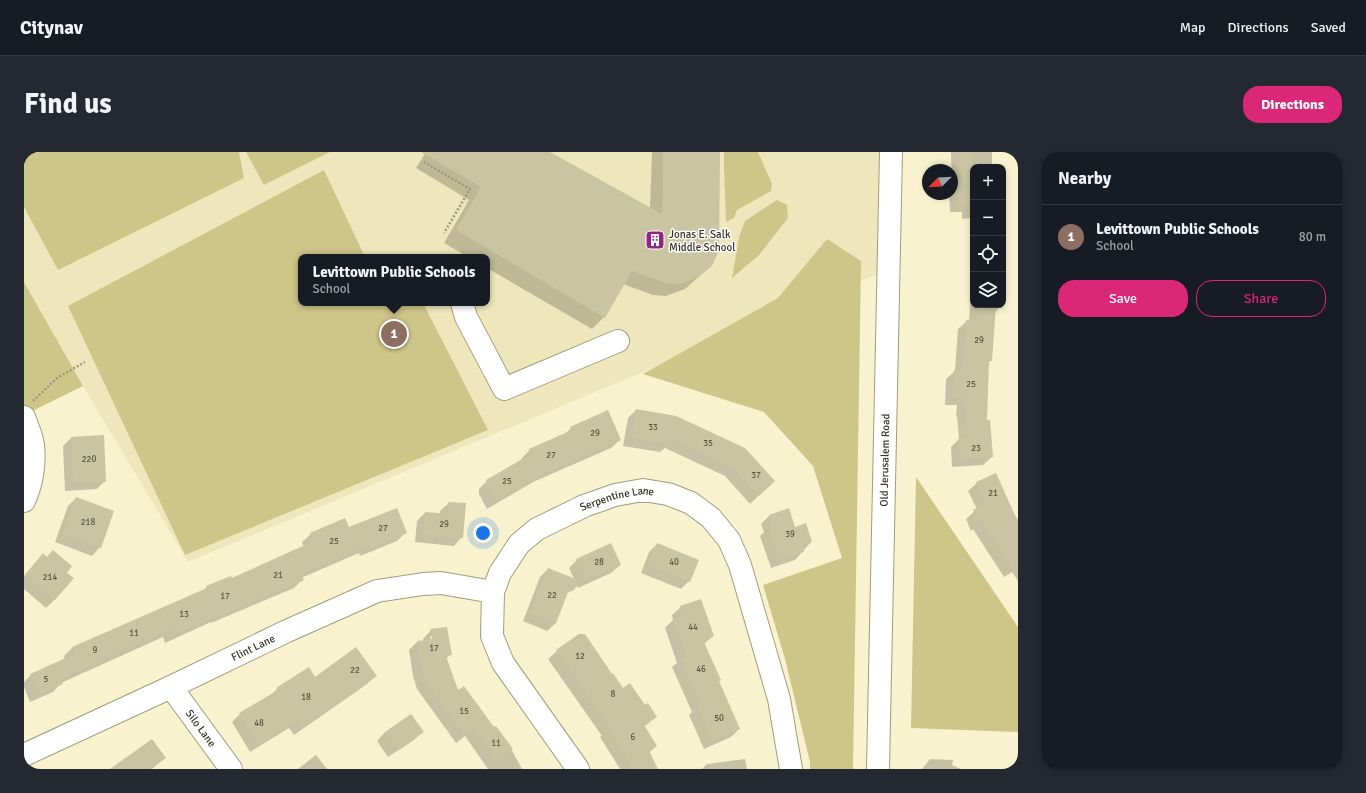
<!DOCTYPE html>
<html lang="en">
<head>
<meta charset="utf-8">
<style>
	:root { --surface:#171b24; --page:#242831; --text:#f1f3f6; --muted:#9ea1a6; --line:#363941; --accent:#db2777 }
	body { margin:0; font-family:Signika,sans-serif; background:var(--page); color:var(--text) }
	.controls { position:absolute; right:12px; top:12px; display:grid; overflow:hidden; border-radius:8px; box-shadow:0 2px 6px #0003 }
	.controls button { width:36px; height:36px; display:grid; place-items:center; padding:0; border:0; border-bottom:1px solid var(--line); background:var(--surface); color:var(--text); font:20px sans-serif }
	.compass { position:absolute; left:898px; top:12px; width:36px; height:36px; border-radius:50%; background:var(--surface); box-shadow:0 2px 6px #0003; rotate:246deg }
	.you { position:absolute; left:459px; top:381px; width:14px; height:14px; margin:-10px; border:3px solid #fff; border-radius:50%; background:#1a73e8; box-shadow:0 0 0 6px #1a73e833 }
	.badge { display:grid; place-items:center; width:26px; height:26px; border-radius:50%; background:var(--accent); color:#fff; font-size:13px; font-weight:700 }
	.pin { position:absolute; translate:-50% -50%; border:2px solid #fff; box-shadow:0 1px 4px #0006 }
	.popup { position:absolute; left:274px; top:102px; width:192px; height:52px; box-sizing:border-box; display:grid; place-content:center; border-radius:8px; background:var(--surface); filter:drop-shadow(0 1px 3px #0005); font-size:13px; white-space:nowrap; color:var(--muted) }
	.popup b { font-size:15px; color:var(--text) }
	.popup::after { content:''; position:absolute; left:50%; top:100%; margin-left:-8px; border:8px solid transparent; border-top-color:var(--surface) }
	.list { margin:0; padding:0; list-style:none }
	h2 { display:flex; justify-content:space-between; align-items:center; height:52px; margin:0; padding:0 16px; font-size:17px }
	h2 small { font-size:13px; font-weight:400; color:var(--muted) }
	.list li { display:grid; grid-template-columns:26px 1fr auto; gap:12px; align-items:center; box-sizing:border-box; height:64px; padding:0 16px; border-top:1px solid var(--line) }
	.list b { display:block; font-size:15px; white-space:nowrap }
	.list p { margin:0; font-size:13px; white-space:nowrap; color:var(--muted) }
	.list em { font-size:13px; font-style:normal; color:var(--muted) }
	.actions { display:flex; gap:8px; padding:12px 16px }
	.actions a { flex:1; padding:9px 0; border:1px solid var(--accent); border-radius:16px; text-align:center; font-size:14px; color:var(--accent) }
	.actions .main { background:var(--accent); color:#fff }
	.icon { flex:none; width:22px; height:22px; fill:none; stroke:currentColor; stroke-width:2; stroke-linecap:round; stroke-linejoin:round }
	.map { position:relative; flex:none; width:994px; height:617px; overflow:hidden; border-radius:16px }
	header { display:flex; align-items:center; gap:24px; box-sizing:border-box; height:56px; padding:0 20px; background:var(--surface); border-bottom:1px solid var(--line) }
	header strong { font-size:19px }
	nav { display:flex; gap:22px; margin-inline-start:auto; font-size:14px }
	.intro { display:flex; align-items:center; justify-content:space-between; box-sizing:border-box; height:96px; padding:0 24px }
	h1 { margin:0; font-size:28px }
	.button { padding:10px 18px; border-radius:16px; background:var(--accent); color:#fff; font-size:14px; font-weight:700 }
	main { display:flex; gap:24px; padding:0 24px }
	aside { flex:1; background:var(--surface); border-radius:16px; box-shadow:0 2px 6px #0003 }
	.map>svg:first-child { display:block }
</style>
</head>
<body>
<header>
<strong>Citynav</strong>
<nav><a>Map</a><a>Directions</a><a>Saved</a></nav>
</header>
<div class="intro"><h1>Find us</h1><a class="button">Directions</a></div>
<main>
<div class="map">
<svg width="994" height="617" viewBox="0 0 994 617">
	<rect width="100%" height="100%" fill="#f8f2ce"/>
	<path fill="#eee7bc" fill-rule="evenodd" d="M0 0H863L861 119 164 410 59 234 0 130ZM277 105H463V151H277Z"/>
	<g fill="#cec589">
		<polygon points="0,0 215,0 220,26 34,118 0,55"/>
		<polygon points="222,0 306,0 240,33"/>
		<polygon points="700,0 734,0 748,32 747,39 713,58 710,66 702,70 700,16"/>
		<polygon points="300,18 341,105 277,105 277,151 399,151 464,278 161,403 44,154"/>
		<polygon points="753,48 763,53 764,66 735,103 708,126 715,85 721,69"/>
		<polygon points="803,87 837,109 829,617 786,617 786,610 761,507 739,433 818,406 789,314 740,260 619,222 754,146"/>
		<polygon points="0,130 59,234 2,262 0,258"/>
		<polygon points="892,325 994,475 994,580 887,576"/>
	</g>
	<g fill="#0003" fill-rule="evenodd">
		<polygon points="402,0 524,0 626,57 628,0 696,0 687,114 661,137 642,144 629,143 599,132 580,165 568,177 463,116 463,105 444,105 420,91 445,48 392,16"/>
		<polygon points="927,0 968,0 968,15 949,15 949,153 975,153 975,156 970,161 967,208 964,212 962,269 968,305 959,313 928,315 927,295 935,287 933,264 932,264 933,253 921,253 922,227 931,219 934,177 943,169 945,169 948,124 947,66 938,67 938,60 926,60 925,42 928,42"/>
		<polygon points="612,258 652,265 741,337 726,352 701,324 641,296 636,300 599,294 604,266"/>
		<polygon points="547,276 596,288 587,296 509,330 463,357 455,342 455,337 463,329 498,309 497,307 506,298 540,283"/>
		<polygon points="47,286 81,329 73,337 41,339 39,294"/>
		<polygon points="953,331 987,358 994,368 994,429 988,420 980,425 949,377 947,379 942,367 953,357 944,339"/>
		<polygon points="52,346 76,395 68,404 31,390 44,354"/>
		<polygon points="425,351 438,385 430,394 391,390 393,369 401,361 416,362 416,359"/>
		<polygon points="745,364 770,376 787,390 771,408 747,416 736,384 740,380 737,372"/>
		<polygon points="324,376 381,381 373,389 336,404 335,401 277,426 278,428 270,436 187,471 187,470 141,491 139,485 37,531 29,540 6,550 0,535 0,530 7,523 41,508 40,504 48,496 179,439 183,435 207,428 280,395 278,390 287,382"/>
		<polygon points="633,392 665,429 657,437 617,421 625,400"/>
		<polygon points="23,406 41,421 31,447 22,456 0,437 0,424 11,411"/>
		<polygon points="553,408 596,413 587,421 554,436 553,434 550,438 543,441 532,471 523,479 499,469 516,425 524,417 550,427 545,416"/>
		<polygon points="657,455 689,484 680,492 696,528 694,530 715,577 707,585 680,597 665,563 668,560 648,515 653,511 641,476 649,468 648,463"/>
		<path d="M407 478 426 502 422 507 433 540 485 593 498 617H464L441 584 432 591 393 537 389 524 385 498 393 490 399 489V487ZM406 484H409L408 492Z"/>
		<polygon points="533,499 587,523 599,537 621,554 632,565 620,575 632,594 625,601 629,617 596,617 576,585 578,584 524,507"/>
		<polygon points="351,524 343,532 270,583 265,576 226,600 208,570 216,562 246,544 253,537 291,526"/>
		<polygon points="361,580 398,580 390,588 364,605 353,589"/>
		<polygon points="292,603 303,617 274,617"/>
		<polygon points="141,606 128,617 89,617"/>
		<polygon points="721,607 723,617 678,617 683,612"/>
		<polygon points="906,607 929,608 928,613 937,617 898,617"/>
	</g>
	<g fill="#c9c4a1">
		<polygon points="397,0 526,0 638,62 639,0 696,0 695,98 688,114 674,125 655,132 642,131 608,119 581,166 432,78 457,35"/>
		<polygon points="935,0 949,0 949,52 934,53 932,22 935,22"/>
		<polygon points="954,153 972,153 968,209 965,209 963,268 966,268 969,305 936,308 935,286 943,285 941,256 940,256 941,245 929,245 930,218 939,218 942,168 953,168"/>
		<polygon points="612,257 652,264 721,296 751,329 735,344 709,316 646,286 645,292 607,286"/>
		<polygon points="584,258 597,288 518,322 472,349 462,334 462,328 507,302 505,297 548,278 546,275"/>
		<polygon points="80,283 82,330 49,331 47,285"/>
		<polygon points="972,321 994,370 994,425 958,370 955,371 949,358 962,352 952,330"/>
		<polygon points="52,345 90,359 77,396 38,381"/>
		<polygon points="424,350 442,351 439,386 399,383 401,360 424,362"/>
		<polygon points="373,356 383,381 345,397 344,394 277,422 280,428 242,445 241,444 150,483 147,477 37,527 39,532 15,542 6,522 51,502 48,495 183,436 182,434 207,424 208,426 290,389 286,381 321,366 325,375"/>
		<polygon points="765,356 771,375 782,371 788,390 778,393 780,400 755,408 744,375 748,373 745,363"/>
		<polygon points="587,391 597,413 562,428 552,407"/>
		<polygon points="633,391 675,408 666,430 624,412"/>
		<polygon points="29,398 48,414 43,421 50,426 31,448 1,423 19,401 23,405"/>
		<polygon points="524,416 559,430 546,435 532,471 506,461"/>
		<polygon points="677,447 690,484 679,488 697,528 695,529 716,577 689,589 673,554 676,553 656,506 662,504 649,467 658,464 656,454"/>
		<polygon points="423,475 428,503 422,504 434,538 440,534 470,575 472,574 489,597 472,609 450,576 440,583 401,529 397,515 393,489 408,487 406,477"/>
		<polygon points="555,482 561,482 588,522 589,521 599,536 606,531 621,553 624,551 633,565 620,573 633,594 625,599 634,617 609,617 584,576 586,575 532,498"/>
		<polygon points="332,495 353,524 278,575 274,569 234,593 215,561 254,538 252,536 285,515 291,525"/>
		<polygon points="387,562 400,580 373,598 361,580"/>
		<polygon points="128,587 142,606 126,617 86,617"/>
	</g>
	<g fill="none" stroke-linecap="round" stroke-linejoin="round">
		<defs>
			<g id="minor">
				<polyline points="438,151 442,165 480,237 594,189"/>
				<path d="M0 265C3 274 8 284 9 293 11 311 8 332 0 349"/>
				<path id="s1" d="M147 535 207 617"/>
				<path id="s2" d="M0 603 147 535 263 479 353 439 399 432 417 431 469 440"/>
				<path id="s3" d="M554 617 479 511 468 484 469 440 476 421 495 392 513 377 560 354 591 343 619 338 644 342 667 351 687 366 705 388 716 413 755 547 767 617"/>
			</g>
			<g id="major">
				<path id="s4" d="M854 617 867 0"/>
			</g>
		</defs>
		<use href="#minor" stroke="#a29c7b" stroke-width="24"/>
		<use href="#major" stroke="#a29c7b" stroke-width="24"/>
		<g stroke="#9b977e" stroke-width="2.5" stroke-dasharray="2 2" stroke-linecap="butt">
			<polyline points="400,10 446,37 420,81"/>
			<polyline points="9,249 33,226 61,210"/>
		</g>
		<use href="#minor" stroke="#fff" stroke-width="22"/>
		<use href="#major" stroke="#fff" stroke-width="22"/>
	</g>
	<defs>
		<symbol id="building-square" viewBox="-11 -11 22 22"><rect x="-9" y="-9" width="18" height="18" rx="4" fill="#902487" stroke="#fefefe"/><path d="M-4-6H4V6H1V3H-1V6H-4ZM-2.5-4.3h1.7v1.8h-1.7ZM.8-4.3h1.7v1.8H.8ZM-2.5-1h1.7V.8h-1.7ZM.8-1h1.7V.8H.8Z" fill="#fff"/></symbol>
	</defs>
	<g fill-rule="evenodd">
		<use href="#building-square" x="620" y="77" width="22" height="22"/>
	</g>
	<g text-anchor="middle" stroke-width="3" stroke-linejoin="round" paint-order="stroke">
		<g font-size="9" fill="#5a5744">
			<text x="955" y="191">29</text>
			<text x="947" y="235">25</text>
			<text x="629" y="278">33</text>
			<text x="571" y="284">29</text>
			<text x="684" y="294">35</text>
			<text x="952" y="299">23</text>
			<text x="527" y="306">27</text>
			<text x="65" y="310">220</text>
			<text x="732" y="326">37</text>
			<text x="483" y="332">25</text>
			<text x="969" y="344">21</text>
			<text x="64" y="373">218</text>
			<text x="420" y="375">29</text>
			<text x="359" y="379">27</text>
			<text x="766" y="385">39</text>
			<text x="310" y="392">25</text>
			<text x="575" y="413">28</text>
			<text x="650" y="413">40</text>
			<text x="254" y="426">21</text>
			<text x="26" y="428">214</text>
			<text x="528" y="446">22</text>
			<text x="201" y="447">17</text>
			<text x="160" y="465">13</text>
			<text x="669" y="478">44</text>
			<text x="110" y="484">11</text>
			<text x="410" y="499">17</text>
			<text x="71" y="501">9</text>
			<text x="556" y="507">12</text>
			<text x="677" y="520">46</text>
			<text x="331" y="521">22</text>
			<text x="22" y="530">5</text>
			<text x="589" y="545">8</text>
			<text x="282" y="548">18</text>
			<text x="440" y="562">15</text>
			<text x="695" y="569">50</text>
			<text x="235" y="574">48</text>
			<text x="609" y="588">6</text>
			<text x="472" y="594">11</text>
		</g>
		<g font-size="11" fill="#353325" stroke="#fefefe" text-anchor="start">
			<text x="645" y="86">Jonas E. Salk<tspan x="645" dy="13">Middle School</tspan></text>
		</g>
		<g font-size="11" fill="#353325" stroke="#fefefe">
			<text dy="4" stroke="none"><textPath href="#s4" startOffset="309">Old Jerusalem Road</textPath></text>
			<text dy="4" stroke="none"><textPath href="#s3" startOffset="368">Serpentine Lane</textPath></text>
			<text dy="4" stroke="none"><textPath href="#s2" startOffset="253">Flint Lane</textPath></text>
			<text dy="4" stroke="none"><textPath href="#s1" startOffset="51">Silo Lane</textPath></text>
		</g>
	</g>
</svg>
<div class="controls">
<button>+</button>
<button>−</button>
<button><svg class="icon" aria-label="locate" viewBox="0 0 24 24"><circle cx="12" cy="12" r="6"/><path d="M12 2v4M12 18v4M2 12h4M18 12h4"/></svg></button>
<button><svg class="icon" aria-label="layers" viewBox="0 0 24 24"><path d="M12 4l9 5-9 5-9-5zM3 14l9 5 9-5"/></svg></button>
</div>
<svg class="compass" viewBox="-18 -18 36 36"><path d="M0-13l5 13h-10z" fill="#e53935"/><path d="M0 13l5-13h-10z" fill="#9ea1a6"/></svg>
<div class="you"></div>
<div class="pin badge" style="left:370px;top:182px;background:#8d6e63">1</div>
<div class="popup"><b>Levittown Public Schools</b>School</div>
</div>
<aside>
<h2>Nearby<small></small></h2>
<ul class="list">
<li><span class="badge" style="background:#8d6e63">1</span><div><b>Levittown Public Schools</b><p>School</p></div><em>80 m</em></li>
</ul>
<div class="actions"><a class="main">Save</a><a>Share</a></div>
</aside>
</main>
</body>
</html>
